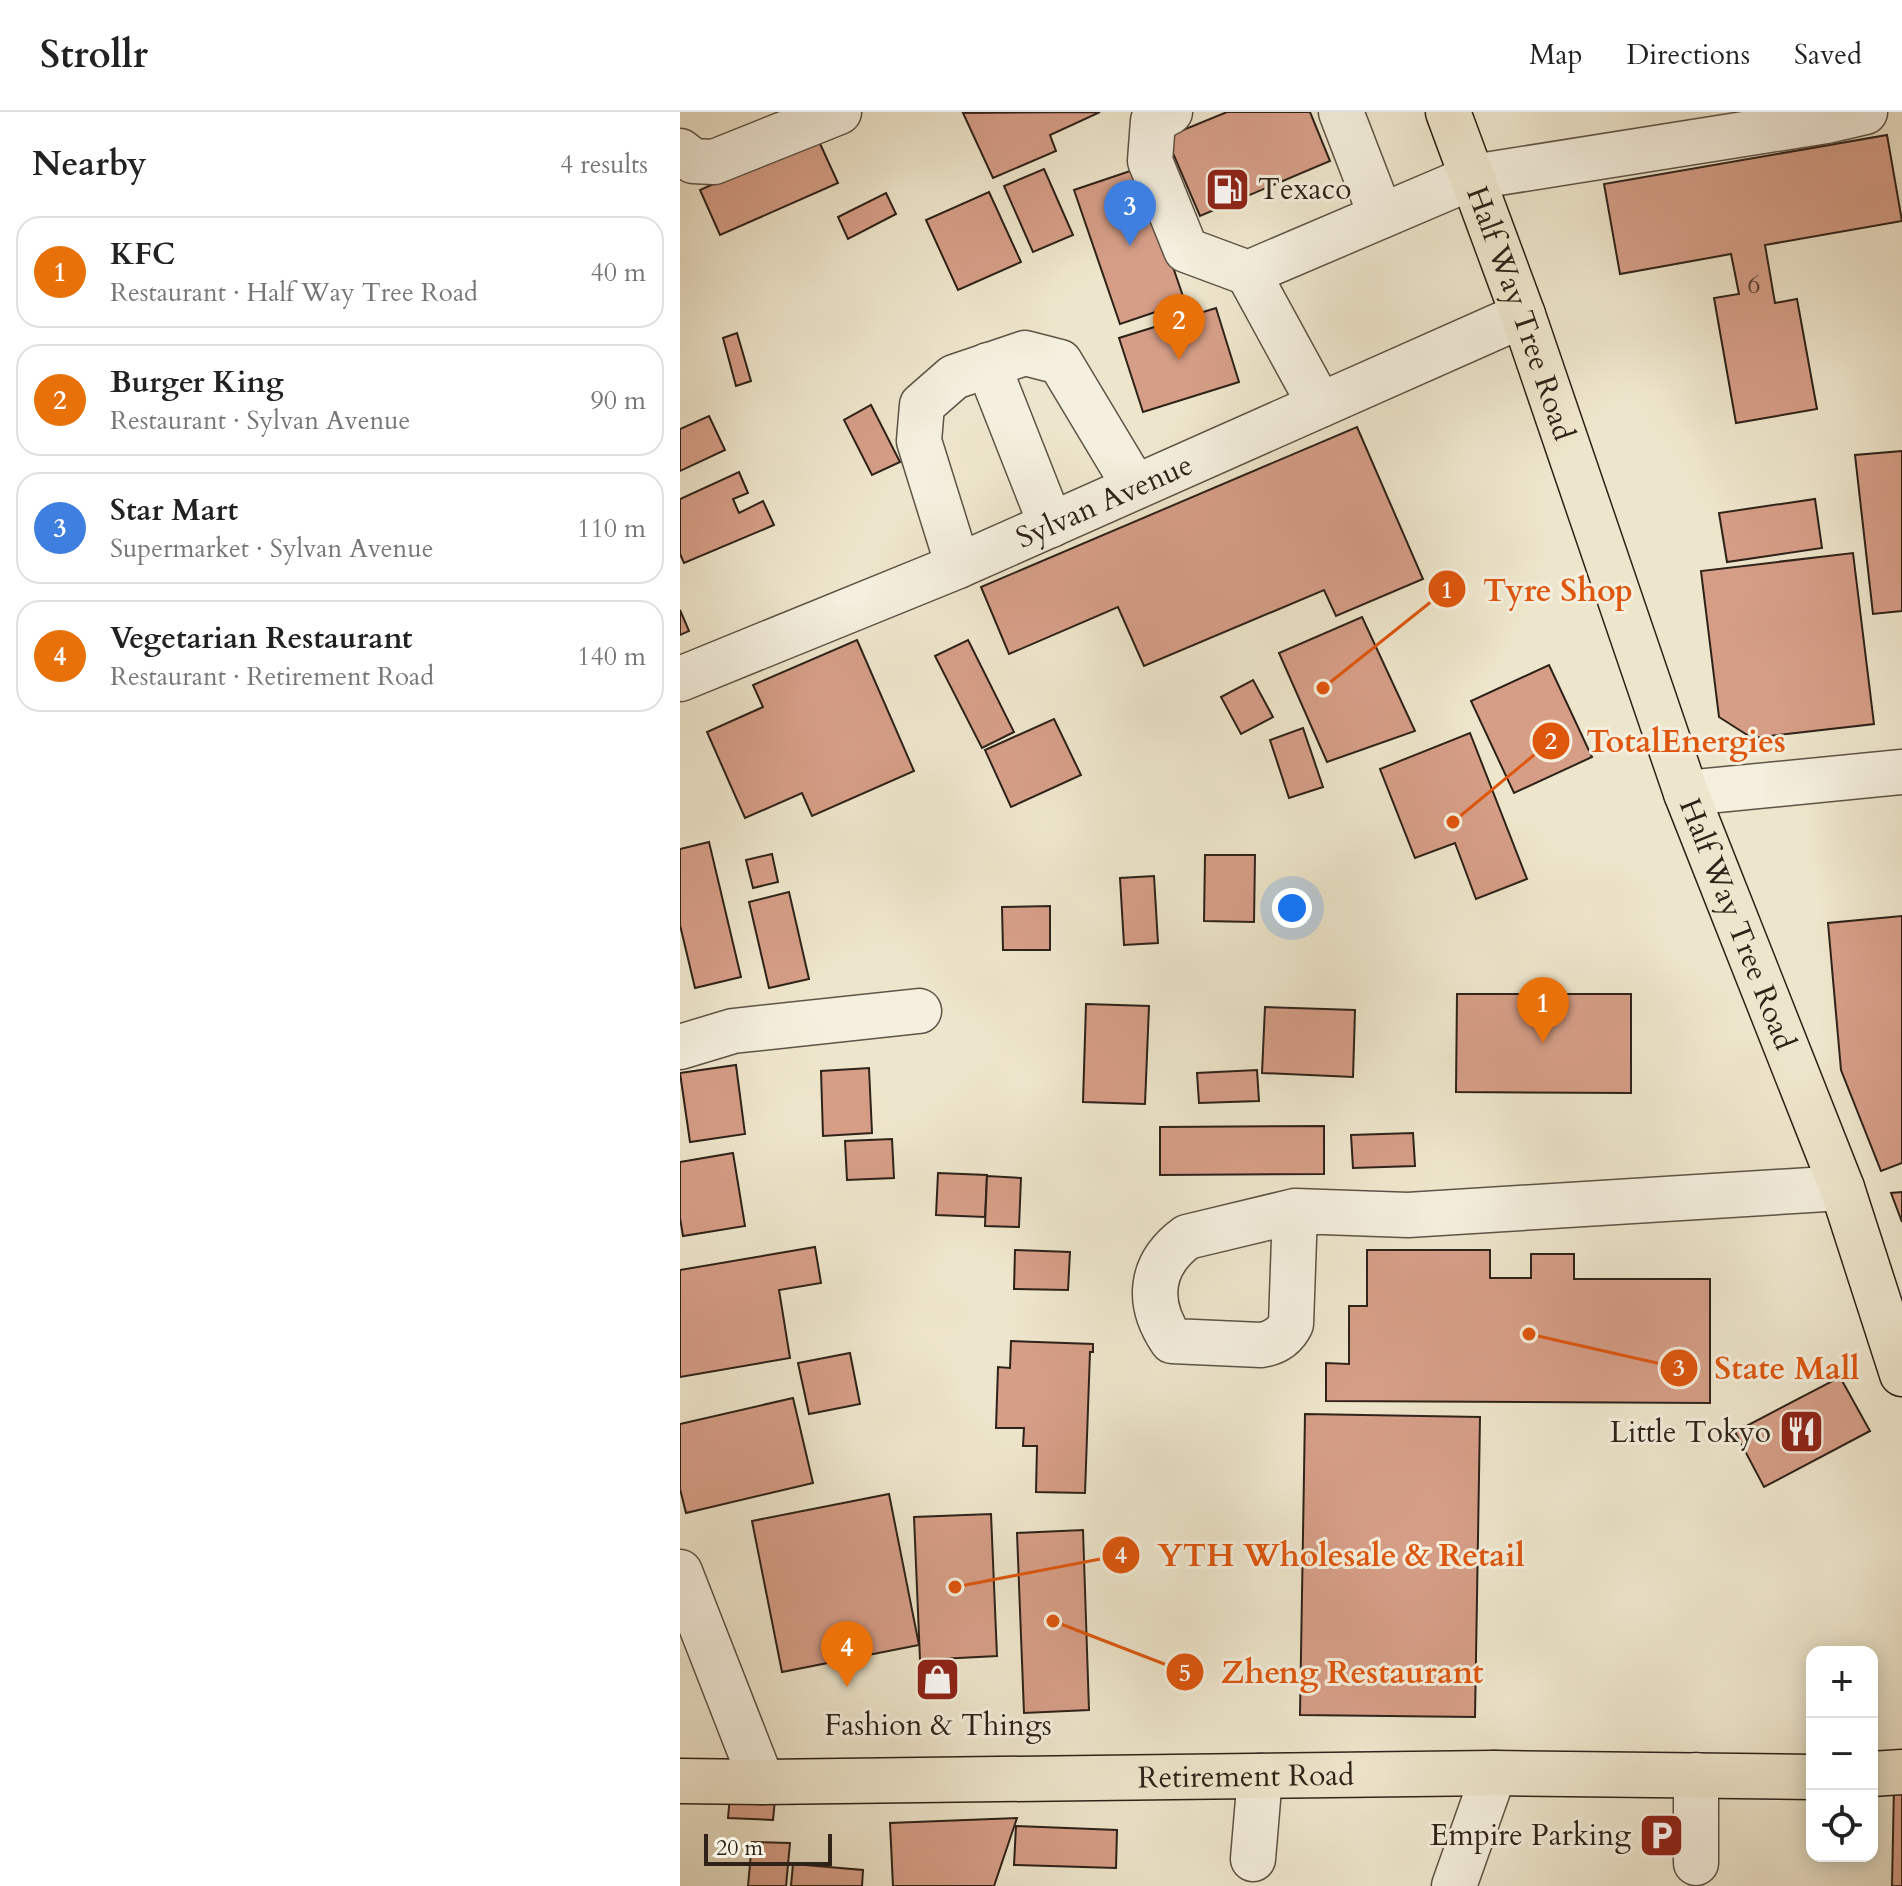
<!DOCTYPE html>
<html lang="en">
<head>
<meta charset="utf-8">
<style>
	:root { --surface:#fff; --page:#f2f2f2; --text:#222; --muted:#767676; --line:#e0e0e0; --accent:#8f2418 }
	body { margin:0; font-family:Cardo,serif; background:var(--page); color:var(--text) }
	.controls { position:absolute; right:24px; bottom:24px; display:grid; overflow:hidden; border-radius:16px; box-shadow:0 4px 20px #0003 }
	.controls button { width:72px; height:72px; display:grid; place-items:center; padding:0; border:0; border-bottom:2px solid var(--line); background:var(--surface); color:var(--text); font:40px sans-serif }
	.scale { position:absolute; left:24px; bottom:20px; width:128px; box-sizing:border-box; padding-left:8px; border:4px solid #2e2219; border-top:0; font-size:22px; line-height:28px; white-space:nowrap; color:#2e2219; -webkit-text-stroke:6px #f4efde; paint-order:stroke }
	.you { position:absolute; left:612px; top:796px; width:28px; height:28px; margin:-20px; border:6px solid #fff; border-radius:50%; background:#1a73e8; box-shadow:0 0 0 12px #1a73e833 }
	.badge { display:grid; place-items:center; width:52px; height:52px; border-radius:50%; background:var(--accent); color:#fff; font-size:26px; font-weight:700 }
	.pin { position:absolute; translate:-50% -66px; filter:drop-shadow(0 2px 4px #0008) }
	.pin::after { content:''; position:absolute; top:42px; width:28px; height:24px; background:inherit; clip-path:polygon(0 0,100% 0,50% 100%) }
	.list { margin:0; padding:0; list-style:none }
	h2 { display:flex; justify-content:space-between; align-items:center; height:104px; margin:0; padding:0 32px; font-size:34px }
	h2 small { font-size:26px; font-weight:400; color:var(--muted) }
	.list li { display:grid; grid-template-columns:52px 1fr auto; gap:24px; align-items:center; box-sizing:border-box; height:112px; margin:0 16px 16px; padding:0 16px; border:2px solid var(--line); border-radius:24px }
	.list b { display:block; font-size:30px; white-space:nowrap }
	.list p { margin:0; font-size:26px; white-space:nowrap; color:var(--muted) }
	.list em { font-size:26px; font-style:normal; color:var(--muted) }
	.icon { flex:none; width:44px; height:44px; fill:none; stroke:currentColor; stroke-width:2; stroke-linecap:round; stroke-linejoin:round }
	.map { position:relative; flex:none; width:1222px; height:1774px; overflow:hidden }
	header { display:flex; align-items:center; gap:48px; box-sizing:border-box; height:112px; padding:0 40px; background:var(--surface); border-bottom:2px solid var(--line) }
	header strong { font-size:38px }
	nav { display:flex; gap:44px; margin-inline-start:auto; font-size:28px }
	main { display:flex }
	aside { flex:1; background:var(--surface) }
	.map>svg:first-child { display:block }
</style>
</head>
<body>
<header>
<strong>Strollr</strong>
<nav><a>Map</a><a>Directions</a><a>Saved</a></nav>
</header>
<main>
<aside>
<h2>Nearby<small>4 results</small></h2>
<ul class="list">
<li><span class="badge" style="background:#e8710a">1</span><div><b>KFC</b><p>Restaurant · Half Way Tree Road</p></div><em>40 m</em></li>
<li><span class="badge" style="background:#e8710a">2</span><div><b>Burger King</b><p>Restaurant · Sylvan Avenue</p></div><em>90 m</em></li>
<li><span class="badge" style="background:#3f7fe0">3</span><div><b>Star Mart</b><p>Supermarket · Sylvan Avenue</p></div><em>110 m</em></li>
<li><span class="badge" style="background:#e8710a">4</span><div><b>Vegetarian Restaurant</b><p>Restaurant · Retirement Road</p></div><em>140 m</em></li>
</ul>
</aside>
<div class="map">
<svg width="1222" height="1774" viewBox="0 0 1222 1774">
	<rect width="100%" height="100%" fill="#eee6cc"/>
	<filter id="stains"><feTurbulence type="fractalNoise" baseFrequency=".0025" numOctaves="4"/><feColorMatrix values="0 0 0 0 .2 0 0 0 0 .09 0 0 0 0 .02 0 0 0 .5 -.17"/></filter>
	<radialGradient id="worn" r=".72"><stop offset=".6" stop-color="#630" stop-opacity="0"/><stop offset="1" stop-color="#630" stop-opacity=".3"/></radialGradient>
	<g fill="#d69e87" stroke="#2e2219" stroke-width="2">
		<polygon points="420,0 370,23 376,39 313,66 283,1"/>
		<polygon points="547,0 630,0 650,49 520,104 486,25"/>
		<polygon points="1207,23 1222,109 1085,133 1095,191 1117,187 1137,297 1056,311 1034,186 1059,182 1051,142 940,162 924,72"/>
		<polygon points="137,25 158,71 40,123 20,78"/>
		<polygon points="459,56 505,190 440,212 394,78"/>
		<polygon points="364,57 393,123 353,140 324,74"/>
		<polygon points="309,80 341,150 278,178 246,108"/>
		<polygon points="206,81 216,102 168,127 158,105"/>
		<polygon points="536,196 559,270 463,300 439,226"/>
		<polygon points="57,221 71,269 56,274 43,226"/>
		<polygon points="191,293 220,350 192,363 164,308"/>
		<polygon points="29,304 45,338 0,359 0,317"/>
		<polygon points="677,315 743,467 656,504 644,478 464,554 438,495 329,542 301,475"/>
		<polygon points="1222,339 1222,499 1193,502 1175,343"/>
		<polygon points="59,360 68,381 53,387 59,401 83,389 94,413 4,451 0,442 0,387"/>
		<polygon points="1135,387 1142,436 1047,450 1039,401"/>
		<polygon points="1173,441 1194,612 1072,626 1039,605 1021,459"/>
		<polygon points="0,498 9,519 0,523"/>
		<polygon points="682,505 735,619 647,650 599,541"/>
		<polygon points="177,528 234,659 132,704 122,681 65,706 27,620 83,595 73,573"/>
		<polygon points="288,528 334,620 302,636 255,544"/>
		<polygon points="869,553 912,645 834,681 791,589"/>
		<polygon points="573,568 593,605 561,622 541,585"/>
		<polygon points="374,607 401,663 331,695 305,638"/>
		<polygon points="623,616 643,675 609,686 590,628"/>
		<polygon points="790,621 847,767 796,787 775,731 735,746 700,657"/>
		<polygon points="29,730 61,865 15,876 0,813 0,737"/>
		<polygon points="92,742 98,770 73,776 66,748"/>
		<polygon points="525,743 575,743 574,810 524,809"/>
		<polygon points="474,764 478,831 444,833 440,766"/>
		<polygon points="109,780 129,867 89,876 69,790"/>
		<polygon points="370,794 370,838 323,838 322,795"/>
		<polygon points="1222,804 1222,1051 1201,1059 1161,958 1148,811"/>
		<polygon points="777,882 951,882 951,981 776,980"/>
		<polygon points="406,892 469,894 465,992 403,990"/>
		<polygon points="585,895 675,898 673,965 582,961"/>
		<polygon points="56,953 65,1022 10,1030 0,961"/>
		<polygon points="189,956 192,1021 143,1024 141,959"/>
		<polygon points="577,958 579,989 519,991 517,961"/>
		<polygon points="644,1014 644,1062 480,1063 480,1015"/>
		<polygon points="733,1021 735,1054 673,1056 671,1023"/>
		<polygon points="212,1027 214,1066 167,1068 165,1029"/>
		<polygon points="53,1041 65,1114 3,1124 0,1106 0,1050"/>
		<polygon points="258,1061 307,1063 305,1105 256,1103"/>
		<polygon points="307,1064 341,1066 339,1115 305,1114"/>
		<polygon points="1222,1080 1222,1110 1211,1081"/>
		<polygon points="135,1135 141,1171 99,1178 110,1246 0,1265 0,1158"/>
		<polygon points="335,1138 390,1140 388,1178 334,1177"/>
		<polygon points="687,1138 810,1138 810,1166 851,1166 851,1142 894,1142 894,1167 1030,1167 1030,1291 646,1289 646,1251 669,1252 669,1194 687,1194"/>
		<polygon points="331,1229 413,1232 413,1240 410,1240 405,1381 356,1380 357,1334 343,1334 344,1316 316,1316 318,1255 330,1256"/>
		<polygon points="170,1241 180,1292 129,1302 118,1251"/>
		<polygon points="1160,1265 1190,1319 1084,1375 1055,1320"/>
		<polygon points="113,1286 133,1371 6,1401 0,1377 0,1312"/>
		<polygon points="625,1302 800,1305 795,1605 620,1603"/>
		<polygon points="209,1382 239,1533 102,1560 72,1409"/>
		<polygon points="311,1402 317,1544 240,1548 234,1405"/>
		<polygon points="403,1418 409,1598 344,1601 337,1421"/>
		<polygon points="1214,1674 1222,1674 1222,1774 1212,1774"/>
		<polygon points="50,1684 95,1687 93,1708 48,1706"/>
		<polygon points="337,1706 314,1774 213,1774 210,1711"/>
		<polygon points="336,1714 437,1718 436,1756 334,1753"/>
		<polygon points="72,1730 110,1731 106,1774 68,1774"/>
		<polygon points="113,1752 183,1758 182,1774 111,1774"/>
	</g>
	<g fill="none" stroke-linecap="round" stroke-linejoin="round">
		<defs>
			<g id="minor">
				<polyline points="490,0 473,9 470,49 506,138 568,161 793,65 1146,9 1185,0"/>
				<polyline points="661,0 701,104"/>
				<polyline points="0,39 13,49 34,50 159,0"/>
				<polyline points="568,161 640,293"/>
				<polyline points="308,253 371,413"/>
				<polyline points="278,454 239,329 242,293 274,265 345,241 380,250 455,375"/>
				<path id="s1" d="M0 567 278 454 843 203"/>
				<polyline points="1006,681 1222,660"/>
				<polyline points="0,935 53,919 239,899"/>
				<path d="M615 1099 611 1212C605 1224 595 1231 581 1233L492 1229C466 1191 469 1153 507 1125L615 1099 728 1103 1162 1076"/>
				<polyline points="0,1460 82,1670"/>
				<polyline points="573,1747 580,1664"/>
				<polyline points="1016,1751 1016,1663"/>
				<polyline points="774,1774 814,1661"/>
			</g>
			<g id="major">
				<path id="s2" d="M768 0 843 203 1006 681 1162 1076 1222 1262"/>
				<polyline points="1192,1662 1222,1660"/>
				<path id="s3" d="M0 1669 82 1670 814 1661 1132 1665"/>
			</g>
		</defs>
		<use href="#minor" stroke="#5e5346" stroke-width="47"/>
		<use href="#major" stroke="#2e2219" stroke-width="47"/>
		<use href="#minor" stroke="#f4efde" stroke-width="44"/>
		<use href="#major" stroke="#eee6cc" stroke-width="44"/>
	</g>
	<defs>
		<symbol id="fuel-square" viewBox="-11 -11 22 22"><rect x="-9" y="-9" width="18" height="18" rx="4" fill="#8f2418" stroke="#f4efde"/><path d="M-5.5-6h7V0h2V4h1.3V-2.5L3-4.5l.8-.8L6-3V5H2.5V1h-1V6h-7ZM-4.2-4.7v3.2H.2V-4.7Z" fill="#fff"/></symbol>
		<symbol id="restaurant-square" viewBox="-11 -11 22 22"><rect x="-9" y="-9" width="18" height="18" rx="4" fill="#8f2418" stroke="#f4efde"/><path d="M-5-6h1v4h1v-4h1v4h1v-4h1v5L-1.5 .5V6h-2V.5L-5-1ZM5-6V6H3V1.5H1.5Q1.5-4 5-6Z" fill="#fff"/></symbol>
		<symbol id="shop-square" viewBox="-11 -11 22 22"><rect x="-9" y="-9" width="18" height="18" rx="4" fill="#8f2418" stroke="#f4efde"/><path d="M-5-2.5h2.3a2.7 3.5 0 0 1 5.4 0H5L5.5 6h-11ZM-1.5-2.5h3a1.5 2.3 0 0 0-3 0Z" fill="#fff"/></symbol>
		<symbol id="parking-square" viewBox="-11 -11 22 22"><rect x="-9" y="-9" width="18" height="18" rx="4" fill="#8f2418" stroke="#f4efde"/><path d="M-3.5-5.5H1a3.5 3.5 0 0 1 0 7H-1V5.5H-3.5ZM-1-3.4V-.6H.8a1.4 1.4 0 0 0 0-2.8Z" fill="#fff"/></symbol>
	</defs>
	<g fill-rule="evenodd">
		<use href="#fuel-square" x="522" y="52" width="51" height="51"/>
		<use href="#restaurant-square" x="1096" y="1294" width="51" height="51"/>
		<use href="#shop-square" x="232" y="1542" width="51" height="51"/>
		<use href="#parking-square" x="956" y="1698" width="51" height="51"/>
	</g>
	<g text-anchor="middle" stroke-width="6" stroke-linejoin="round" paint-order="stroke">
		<g font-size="26" fill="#584134">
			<text x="1074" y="181">6</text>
		</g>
		<g font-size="30" fill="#2e2219" stroke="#f4efde" text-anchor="end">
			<text x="578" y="87" text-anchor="start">Texaco</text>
			<text x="1091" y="1330">Little Tokyo</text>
			<text x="258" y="1623" text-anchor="middle">Fashion &amp; Things</text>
			<text x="951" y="1733">Empire Parking</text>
		</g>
		<g font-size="30" fill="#2e2219" stroke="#f4efde">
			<text dy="10" stroke="none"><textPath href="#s2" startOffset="214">Half Way Tree Road</textPath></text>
			<text dy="10" stroke="none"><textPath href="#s1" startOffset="460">Sylvan Avenue</textPath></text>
			<text dy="10" stroke="none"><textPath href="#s2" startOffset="862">Half Way Tree Road</textPath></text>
			<text dy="10" stroke="none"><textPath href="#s3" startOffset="566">Retirement Road</textPath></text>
		</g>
	</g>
	<path fill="none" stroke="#df560d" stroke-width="3" d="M643 576L767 477M773 710L871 629M849 1222L999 1256M275 1475L441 1443M373 1509L505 1560"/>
	<g fill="#df560d" stroke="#f4efde" stroke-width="3">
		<circle cx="643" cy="576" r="8"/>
		<circle cx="773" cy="710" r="8"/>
		<circle cx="849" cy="1222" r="8"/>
		<circle cx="275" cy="1475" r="8"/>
		<circle cx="373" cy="1509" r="8"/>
		<circle cx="767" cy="477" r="20"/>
		<circle cx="871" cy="629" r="20"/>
		<circle cx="999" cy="1256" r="20"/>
		<circle cx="441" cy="1443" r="20"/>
		<circle cx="505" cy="1560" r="20"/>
	</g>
	<g font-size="24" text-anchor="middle" font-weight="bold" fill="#fff">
		<text x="767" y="486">1</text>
		<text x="871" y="637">2</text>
		<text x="999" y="1264">3</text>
		<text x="441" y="1451">4</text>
		<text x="505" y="1569">5</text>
	</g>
	<g font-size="32" text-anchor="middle" font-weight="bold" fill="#df560d" stroke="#f4efde" stroke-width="6" stroke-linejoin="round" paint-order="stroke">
		<text x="878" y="489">Tyre Shop</text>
		<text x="1006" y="640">TotalEnergies</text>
		<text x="1107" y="1267">State Mall</text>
		<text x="661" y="1454">YTH Wholesale &amp; Retail</text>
		<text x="672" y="1571">Zheng Restaurant</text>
	</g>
	<rect width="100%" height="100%" filter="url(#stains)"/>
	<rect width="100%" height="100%" fill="url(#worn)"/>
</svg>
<div class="controls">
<button>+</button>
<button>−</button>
<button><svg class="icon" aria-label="locate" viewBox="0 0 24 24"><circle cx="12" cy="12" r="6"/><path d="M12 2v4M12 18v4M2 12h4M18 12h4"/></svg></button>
</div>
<div class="scale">20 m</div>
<div class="you"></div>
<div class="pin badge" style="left:863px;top:931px;background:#e8710a">1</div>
<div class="pin badge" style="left:499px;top:248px;background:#e8710a">2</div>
<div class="pin badge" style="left:450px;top:134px;background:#3f7fe0">3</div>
<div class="pin badge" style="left:167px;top:1575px;background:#e8710a">4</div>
</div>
</main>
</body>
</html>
